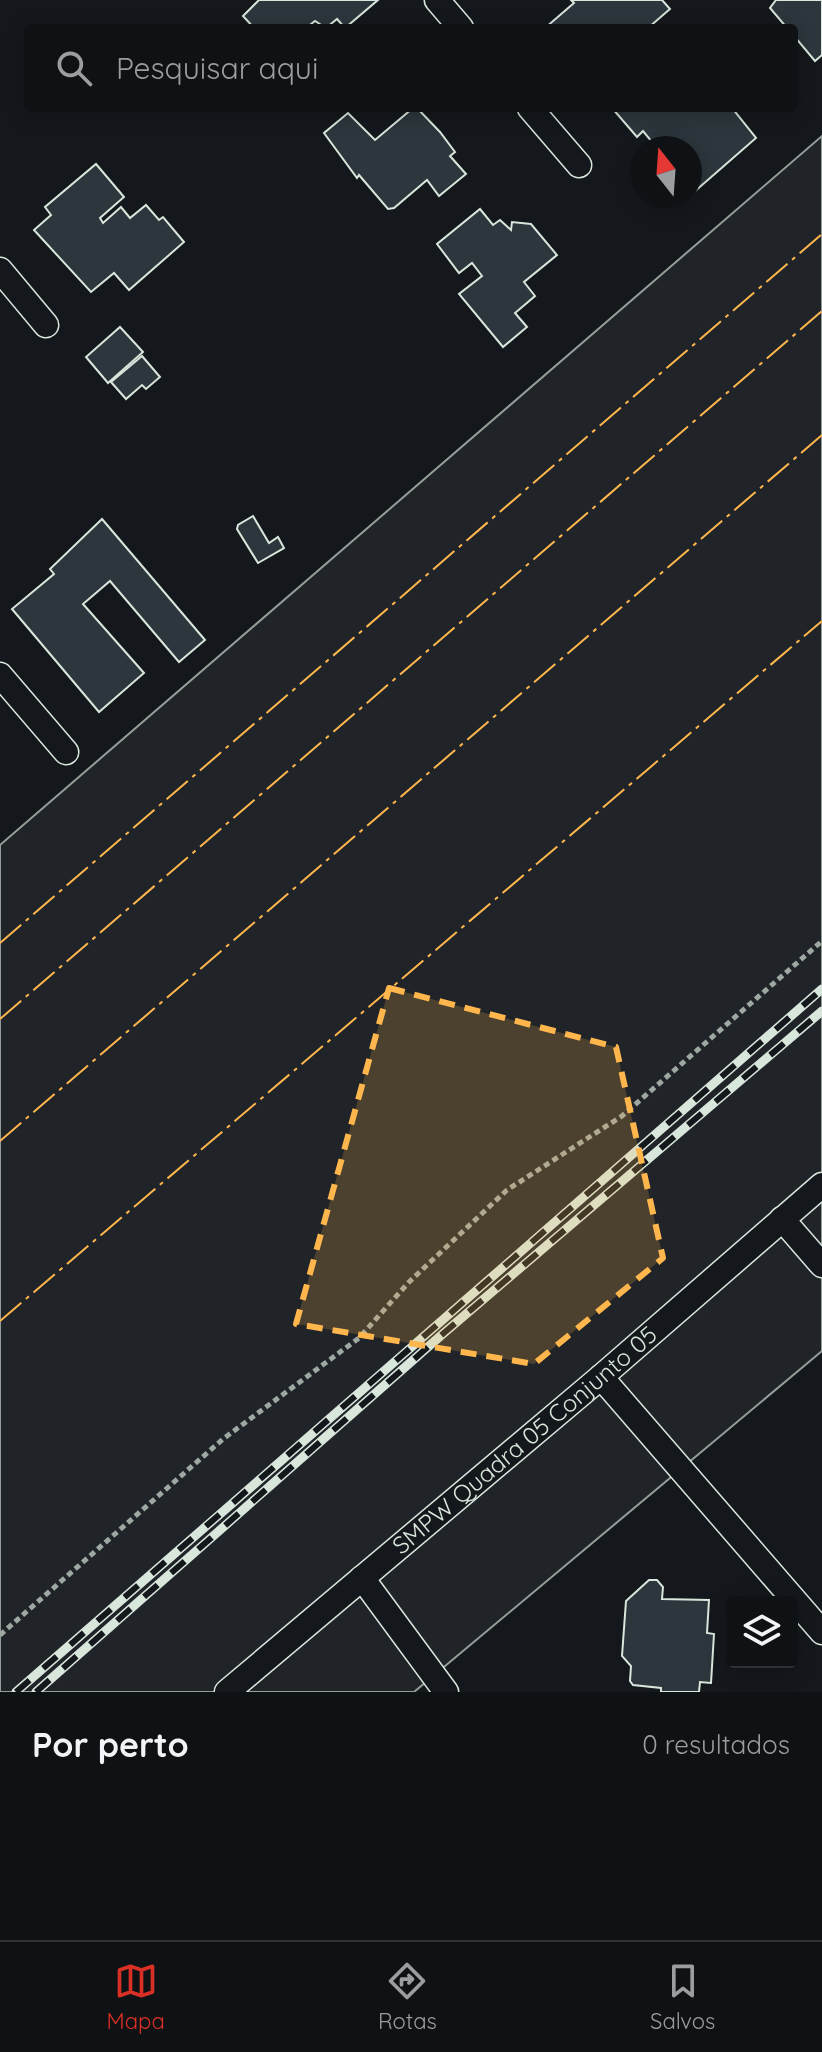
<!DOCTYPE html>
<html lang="pt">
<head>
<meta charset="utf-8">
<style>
	:root { --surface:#0f1215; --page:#181b1e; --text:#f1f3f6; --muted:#9b9ea0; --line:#2f3234; --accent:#d93025 }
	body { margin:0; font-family:Quicksand,sans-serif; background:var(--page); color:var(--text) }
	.controls { position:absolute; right:24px; bottom:24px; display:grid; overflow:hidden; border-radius:8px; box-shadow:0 4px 20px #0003 }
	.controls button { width:72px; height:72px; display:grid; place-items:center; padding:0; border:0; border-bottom:2px solid var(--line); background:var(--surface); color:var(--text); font:40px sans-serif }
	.compass { position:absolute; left:630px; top:136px; width:72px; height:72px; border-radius:50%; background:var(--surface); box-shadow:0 4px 20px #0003; rotate:343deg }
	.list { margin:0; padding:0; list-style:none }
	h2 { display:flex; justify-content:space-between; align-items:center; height:104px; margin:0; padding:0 32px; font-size:34px }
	h2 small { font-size:26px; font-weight:400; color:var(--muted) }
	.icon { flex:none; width:44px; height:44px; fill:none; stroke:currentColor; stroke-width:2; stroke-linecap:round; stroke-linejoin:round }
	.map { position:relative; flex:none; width:822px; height:1692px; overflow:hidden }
	.search { position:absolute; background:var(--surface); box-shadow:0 4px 20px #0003; left:24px; right:24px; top:24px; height:88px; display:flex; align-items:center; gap:20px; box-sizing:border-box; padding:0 28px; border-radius:8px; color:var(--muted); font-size:30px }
	.sheet { height:248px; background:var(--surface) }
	nav { display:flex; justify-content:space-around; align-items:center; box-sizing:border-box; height:112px; border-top:2px solid var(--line); background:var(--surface); font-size:22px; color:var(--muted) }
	nav a { display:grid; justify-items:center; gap:4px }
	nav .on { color:var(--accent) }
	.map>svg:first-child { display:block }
</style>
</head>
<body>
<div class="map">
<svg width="822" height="1692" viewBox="0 0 822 1692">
	<rect width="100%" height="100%" fill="#14181c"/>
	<polygon fill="#202428" stroke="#939e99" stroke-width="2" points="822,136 822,1351 414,1692 0,1692 0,845"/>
	<g fill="#2c363c" stroke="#d8e6dc" stroke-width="2">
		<polygon points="259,0 378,0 345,28 337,19 326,28 315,21 306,28 254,28 243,16"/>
		<polygon points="571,0 662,0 670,9 648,28 545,28 574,3"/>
		<polygon points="776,0 822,0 822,55 815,61 794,36 794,28 787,28 770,8"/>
		<polygon points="413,108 417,108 440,132 455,152 450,156 466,174 439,196 427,180 394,208 388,209 359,175 357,178 324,133 348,113 375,140"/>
		<polygon points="612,108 732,108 756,138 694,192 690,187 690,148 657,148 643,131 637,137"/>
		<polygon points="96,164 124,197 100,218 103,223 121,207 130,218 146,205 159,220 163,217 184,242 129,290 114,273 91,292 34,230 51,215 45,207"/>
		<polygon points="480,209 493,225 500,220 511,230 512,222 531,224 557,255 524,282 535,296 515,313 527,327 503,347 459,294 482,276 472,263 459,273 437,244"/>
		<polygon points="120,327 143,352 108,383 86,357"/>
		<polygon points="142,356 160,377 146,389 142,385 126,399 111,382"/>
		<polygon points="253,516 269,543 278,537 284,548 258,563 237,529 238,525"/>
		<polygon points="102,519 205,640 179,662 110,581 83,604 144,673 99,712 12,609 54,574 50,569"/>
		<polygon points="649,1580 657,1580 663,1587 662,1599 709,1600 707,1633 714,1634 711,1683 700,1682 699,1692 661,1692 661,1688 633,1685 630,1681 631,1666 622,1656 626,1601"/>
	</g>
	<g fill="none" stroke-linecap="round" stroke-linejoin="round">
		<defs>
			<g id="minor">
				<polyline points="437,0 461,28"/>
				<polyline points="530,108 579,165"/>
				<polyline points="0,270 46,325"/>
				<polyline points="0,675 66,752"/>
				<polyline points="782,1219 822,1265"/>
				<polyline points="601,1377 822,1632"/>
				<polyline points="362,1578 446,1692"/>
				<path id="s1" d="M227 1692 601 1377 822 1185"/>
			</g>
		</defs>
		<use href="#minor" stroke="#d8e6dc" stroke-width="27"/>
		<polyline stroke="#9da8a2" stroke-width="5" stroke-dasharray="6 4" stroke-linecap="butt" points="0,1635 223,1439 359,1338 409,1282 507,1190 622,1116 822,941"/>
		<use href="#minor" stroke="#14181c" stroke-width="24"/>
		<defs>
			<g id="rail">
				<polyline points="16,1692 822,989"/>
				<polyline points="36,1692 445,1332 822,1011"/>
			</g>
		</defs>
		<use href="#rail" stroke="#d8e6dc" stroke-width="9"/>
		<use href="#rail" stroke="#14181c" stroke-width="6" stroke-dasharray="18" stroke-linecap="butt"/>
		<g stroke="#ffb74d" stroke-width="2" stroke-dasharray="28 6 4 6" stroke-linecap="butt">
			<polyline points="0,943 822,234"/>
			<polyline points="0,1019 822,311"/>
			<polyline points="0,1141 822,435"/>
			<polyline points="0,1321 822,621"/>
		</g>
	</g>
	<path fill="#ffb74d" fill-opacity="0.2" stroke="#ffb74d" stroke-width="6" stroke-dasharray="16 10" stroke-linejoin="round" d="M389 988 616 1047 663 1258 534 1364 296 1324Z"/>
	<g text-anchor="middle" stroke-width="6" stroke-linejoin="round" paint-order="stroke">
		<g font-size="24" fill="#d8e6dc" stroke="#14181c">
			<text dy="8" stroke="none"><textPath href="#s1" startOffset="390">SMPW Quadra 05 Conjunto 05</textPath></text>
		</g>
	</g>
</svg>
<div class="controls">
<button><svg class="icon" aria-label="layers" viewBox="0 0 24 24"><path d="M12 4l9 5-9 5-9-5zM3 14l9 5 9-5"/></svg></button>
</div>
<svg class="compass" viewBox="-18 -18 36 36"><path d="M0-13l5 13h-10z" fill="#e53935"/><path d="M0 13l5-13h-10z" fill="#9b9ea0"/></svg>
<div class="search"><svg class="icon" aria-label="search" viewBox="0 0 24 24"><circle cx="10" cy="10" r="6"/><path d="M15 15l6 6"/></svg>Pesquisar aqui</div>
</div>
<section class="sheet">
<h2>Por perto<small>0 resultados</small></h2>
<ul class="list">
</ul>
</section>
<nav>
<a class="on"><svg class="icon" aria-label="map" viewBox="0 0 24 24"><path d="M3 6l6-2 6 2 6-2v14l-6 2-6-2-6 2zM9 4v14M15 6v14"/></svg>Mapa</a>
<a><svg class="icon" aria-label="directions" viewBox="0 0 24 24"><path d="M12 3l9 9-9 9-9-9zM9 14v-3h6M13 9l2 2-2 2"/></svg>Rotas</a>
<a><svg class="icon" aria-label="saved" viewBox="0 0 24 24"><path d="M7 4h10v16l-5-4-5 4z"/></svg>Salvos</a>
</nav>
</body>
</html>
